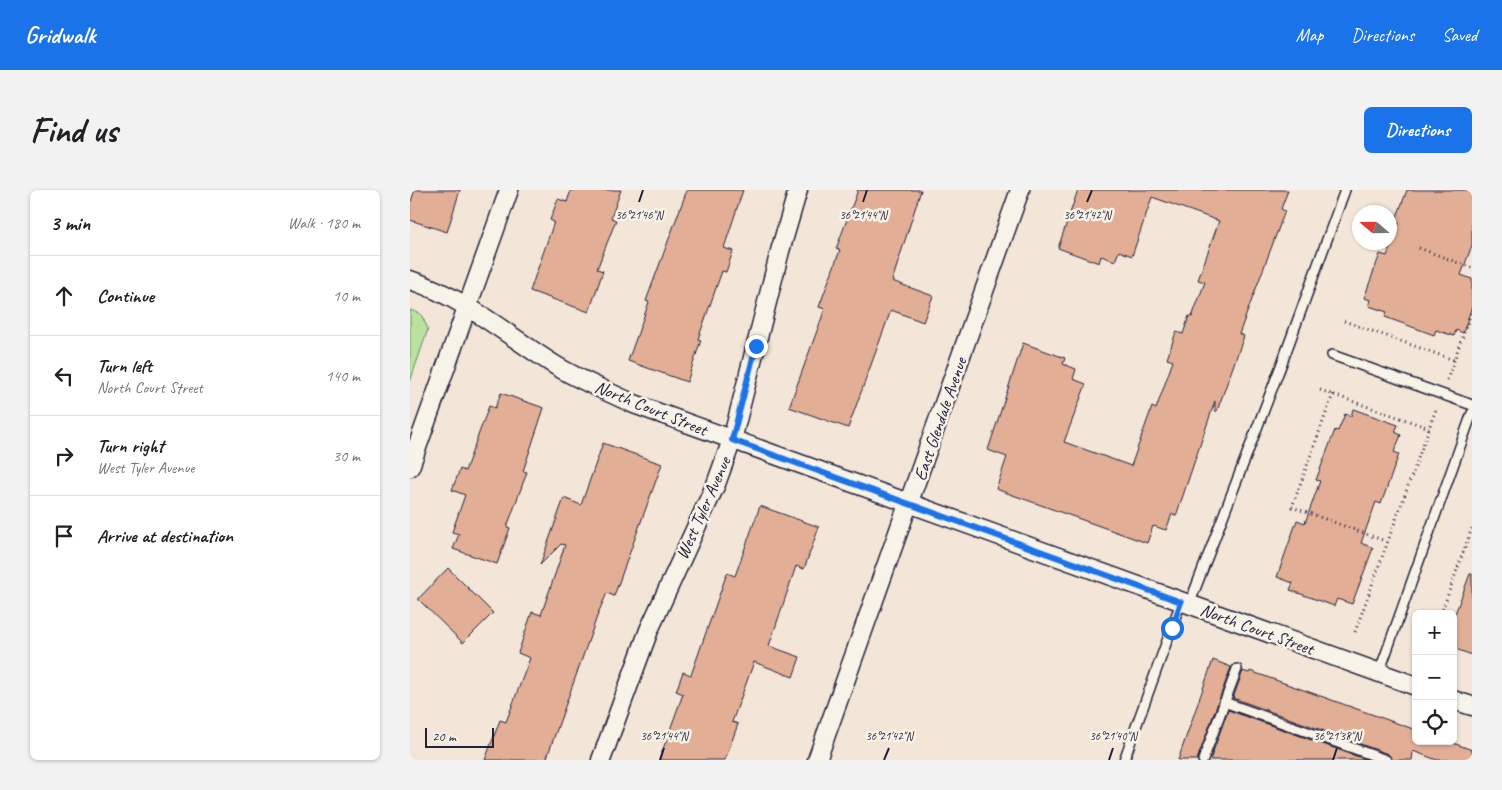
<!DOCTYPE html>
<html lang="en">
<head>
<meta charset="utf-8">
<style>
	:root { --surface:#fff; --page:#f2f2f2; --text:#202124; --muted:#757577; --line:#e0e0e0; --accent:#1a73e8 }
	body { margin:0; font-family:Caveat,sans-serif; background:var(--page); color:var(--text) }
	.controls { position:absolute; right:15px; bottom:15px; display:grid; overflow:hidden; border-radius:8px; box-shadow:0 1px 4px #0004 }
	.controls button { width:45px; height:45px; display:grid; place-items:center; padding:0; border:0; border-bottom:1px solid var(--line); background:var(--surface); color:var(--text); font:25px sans-serif }
	.compass { position:absolute; left:942px; top:15px; width:45px; height:45px; border-radius:50%; background:var(--surface); box-shadow:0 1px 4px #0004; rotate:290deg }
	.scale { position:absolute; left:15px; bottom:12px; width:69px; box-sizing:border-box; padding-left:5px; border:2px solid #22223b; border-top:0; font-size:14px; line-height:18px; white-space:nowrap; color:#22223b; -webkit-text-stroke:4px #f7f3e8; paint-order:stroke }
	.stop { position:absolute; width:15px; height:15px; margin:-11px; border:4px solid #1a73e8; border-radius:50%; background:#fff }
	.stop.end { background:#1a73e8; border-color:#fff; box-shadow:0 1px 5px #0008 }
	.list { margin:0; padding:0; list-style:none }
	h2 { display:flex; justify-content:space-between; align-items:center; height:65px; margin:0; padding:0 20px; font-size:21px }
	h2 small { font-size:16px; font-weight:400; color:var(--muted) }
	.list li { display:grid; grid-template-columns:32px 1fr auto; gap:15px; align-items:center; box-sizing:border-box; height:80px; padding:0 20px; border-top:1px solid var(--line) }
	.list b { display:block; font-size:19px; white-space:nowrap }
	.list p { margin:0; font-size:16px; white-space:nowrap; color:var(--muted) }
	.list em { font-size:16px; font-style:normal; color:var(--muted) }
	.icon { flex:none; width:28px; height:28px; fill:none; stroke:currentColor; stroke-width:2; stroke-linecap:round; stroke-linejoin:round }
	.map { position:relative; flex:none; width:1062px; height:570px; overflow:hidden; border-radius:8px }
	header { display:flex; align-items:center; gap:30px; box-sizing:border-box; height:70px; padding:0 25px; background:var(--accent); color:#fff }
	header strong { font-size:24px }
	nav { display:flex; gap:28px; margin-inline-start:auto; font-size:18px }
	.intro { display:flex; align-items:center; justify-content:space-between; box-sizing:border-box; height:120px; padding:0 30px }
	h1 { margin:0; font-size:35px }
	.button { padding:12px 22px; border-radius:8px; background:var(--accent); color:#fff; font-size:18px; font-weight:700 }
	main { display:flex; gap:30px; padding:0 30px }
	aside { flex:1; background:var(--surface); border-radius:8px; box-shadow:0 1px 4px #0004 }
	.map>svg:first-child { display:block }
</style>
</head>
<body>
<header>
<strong>Gridwalk</strong>
<nav><a>Map</a><a>Directions</a><a>Saved</a></nav>
</header>
<div class="intro"><h1>Find us</h1><a class="button">Directions</a></div>
<main>
<aside>
<h2>3 min<small>Walk · 180 m</small></h2>
<ul class="list">
<li><svg class="icon" aria-label="ahead" viewBox="0 0 24 24"><path d="M12 20V5M6 11l6-6 6 6"/></svg><div><b>Continue</b></div><em>10 m</em></li>
<li><svg class="icon" aria-label="left" viewBox="0 0 24 24"><path d="M17 20v-9H6M10 6l-5 5 5 5"/></svg><div><b>Turn left</b><p>North Court Street</p></div><em>140 m</em></li>
<li><svg class="icon" aria-label="right" viewBox="0 0 24 24"><path d="M7 20v-9h11M14 6l5 5-5 5"/></svg><div><b>Turn right</b><p>West Tyler Avenue</p></div><em>30 m</em></li>
<li><svg class="icon" aria-label="arrive" viewBox="0 0 24 24"><path d="M6 21V4h12l-3 4 3 4H6"/></svg><div><b>Arrive at destination</b></div></li>
</ul>
</aside>
<div class="map">
<svg width="1062" height="570" viewBox="0 0 1062 570">
	<rect width="100%" height="100%" fill="#f3e5d8"/>
	<filter id="ink" filterUnits="userSpaceOnUse"><feTurbulence type="fractalNoise" baseFrequency=".02" numOctaves="2"/><feDisplacementMap in="SourceGraphic" scale="10" xChannelSelector="R" yChannelSelector="G"/><feConvolveMatrix kernelMatrix="1 2 1 2 8 2 1 2 1" color-interpolation-filters="sRGB"/></filter>
	<g filter="url(#ink)">
		<polygon fill="#b8e29e" stroke="#6d826c" points="0,120 11,124 18,139 0,192"/>
		<g fill="#e2ae96" stroke="#22223b">
			<polygon points="5,0 50,0 37,42 0,30 0,14"/>
			<polygon points="161,0 211,0 201,28 206,30 187,79 193,81 179,122 120,101 144,32 140,30 148,9 157,12"/>
			<polygon points="277,0 333,0 314,58 323,61 316,82 312,81 288,149 291,150 277,192 218,171 239,112 236,111"/>
			<polygon points="448,0 511,0 482,91 523,106 513,132 481,120 438,238 379,217 415,119 409,117 430,60 426,59"/>
			<polygon points="668,0 878,0 871,19 875,21 829,144 834,146 807,221 805,221 805,211 766,326 762,324 756,340 743,336 737,353 586,299 597,267 578,260 613,153 655,168 653,174 666,179 663,189 676,194 654,252 721,276 742,217 746,219 763,171 757,169 766,142 773,144 779,126 782,127 795,92 788,90 809,31 742,7 722,66 709,61 705,71 691,66 689,73 648,58"/>
			<polygon points="997,0 1062,0 1062,55 1051,85 1062,89 1062,116 1053,143 1046,140 1044,146 1026,140 1024,145 975,127 977,122 959,116 961,110 954,108 970,64 977,66 989,33 985,32"/>
			<polygon points="91,203 134,218 113,281 117,282 97,337 100,338 87,374 43,359 49,344 42,342 55,305 42,300 50,279 55,281 79,216 85,218"/>
			<polygon points="943,219 988,235 985,242 991,245 984,262 989,264 971,314 966,312 951,353 963,358 942,414 927,409 924,416 880,400 883,393 867,387 887,330 895,333 910,291 906,290 925,240 928,241 935,224 941,226"/>
			<polygon points="193,253 252,274 204,406 197,403 189,421 136,570 75,570 90,530 96,532 120,468 108,463 122,422 131,425 155,355 151,354 130,375 154,308 171,315"/>
			<polygon points="350,316 409,337 394,379 386,376 359,456 390,467 383,487 344,472 322,532 328,534 315,570 249,570 273,504 266,501 273,482 281,485 317,383 325,386"/>
			<polygon points="38,378 83,423 53,453 8,409"/>
			<polygon points="1060,384 1062,384 1062,465 1043,458 1043,429"/>
			<polygon points="803,470 821,477 787,570 768,570"/>
			<polygon points="833,481 839,483 840,481 1006,540 1006,551 1038,551 1062,560 1062,570 1027,570 1003,561 1002,570 982,570 978,564 823,508"/>
			<polygon points="818,520 957,570 800,570"/>
		</g>
		<g fill="none" stroke-linecap="round" stroke-linejoin="round">
			<defs>
				<g id="lane">
					<polyline points="922,165 1062,215"/>
					<polyline points="779,415 872,173 935,0"/>
					<polyline points="969,483 1062,223"/>
					<polyline points="814,512 976,570"/>
					<polyline points="714,570 771,412"/>
					<polyline points="793,570 827,479"/>
				</g>
				<g id="street">
					<path d="M0 90C56 108 99 147 148 177 172 191 199 202 224 214L1006 496"/>
					<polyline points="0,277 99,0"/>
					<polyline points="1043,510 1062,516"/>
					<polyline points="191,570 239,440 306,294 322,250 370,61 388,0"/>
					<polyline points="407,570 610,0"/>
				</g>
			</defs>
			<use href="#lane" stroke="#22223b" stroke-width="12"/>
			<use href="#street" stroke="#22223b" stroke-width="21"/>
			<g stroke="#22223b" stroke-width="3" stroke-dasharray="1 4" stroke-linecap="butt">
				<polyline points="1009,58 1062,78"/>
				<polyline points="934,131 1044,170"/>
				<polyline points="1037,190 1062,120"/>
				<polyline points="910,200 1019,238"/>
				<polyline points="923,204 882,317 978,352"/>
				<polyline points="1031,424 1062,338"/>
				<polyline points="945,442 1026,219"/>
			</g>
			<use href="#lane" stroke="#f7f3e8" stroke-width="9"/>
			<use href="#street" stroke="#f7f3e8" stroke-width="18"/>
		</g>
	</g>
	<g fill="none" stroke-linecap="round" stroke-linejoin="round" filter="url(#ink)">
		<polyline stroke="#1a73e8" stroke-width="6" points="346,156 322,250 771,412 762,438"/>
	</g>
	<path fill="none" stroke="#22223b" stroke-width="2" d="M229 12 233 0M453 12 457 0M677 12 682 0M250 570 254 558M474 570 479 558M699 570 703 558M923 570 927 558"/>
	<g text-anchor="middle" stroke-width="5" stroke-linejoin="round" paint-order="stroke">
		<g font-size="18" fill="#22223b" stroke="#f7f3e8">
			<text transform="translate(241 218) rotate(22)" y="6">North Court Street</text>
			<text transform="translate(530 229) rotate(-71)" y="6">East Glendale Avenue</text>
			<text transform="translate(293 318) rotate(-66)" y="6">West Tyler Avenue</text>
			<text transform="translate(847 439) rotate(20)" y="6">North Court Street</text>
		</g>
	</g>
	<g font-size="12" text-anchor="middle" fill="#22223b" stroke="#f7f3e8" stroke-width="5" stroke-linejoin="round" paint-order="stroke">
		<text x="229" y="29">36°21'46"N</text>
		<text x="453" y="29">36°21'44"N</text>
		<text x="677" y="29">36°21'42"N</text>
		<text x="254" y="550">36°21'44"N</text>
		<text x="479" y="550">36°21'42"N</text>
		<text x="703" y="550">36°21'40"N</text>
		<text x="927" y="550">36°21'38"N</text>
	</g>
</svg>
<div class="controls">
<button>+</button>
<button>−</button>
<button><svg class="icon" aria-label="locate" viewBox="0 0 24 24"><circle cx="12" cy="12" r="6"/><path d="M12 2v4M12 18v4M2 12h4M18 12h4"/></svg></button>
</div>
<svg class="compass" viewBox="-18 -18 36 36"><path d="M0-13l5 13h-10z" fill="#e53935"/><path d="M0 13l5-13h-10z" fill="#757577"/></svg>
<div class="scale">20 m</div>
<div class="stop" style="left:762px;top:438px"></div>
<div class="stop end" style="left:346px;top:156px"></div>
</div>
</main>
</body>
</html>
